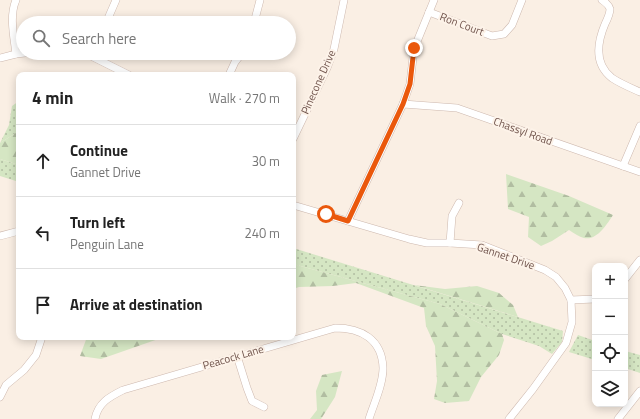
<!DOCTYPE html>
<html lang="en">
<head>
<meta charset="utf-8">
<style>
	:root { --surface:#fff; --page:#f2f2f2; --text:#222; --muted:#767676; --line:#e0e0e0 }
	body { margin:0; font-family:"Titillium Web",sans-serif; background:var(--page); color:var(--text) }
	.controls { position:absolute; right:12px; bottom:12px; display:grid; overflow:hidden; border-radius:8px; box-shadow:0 2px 10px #0003 }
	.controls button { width:36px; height:36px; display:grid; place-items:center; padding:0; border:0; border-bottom:1px solid var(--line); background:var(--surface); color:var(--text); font:20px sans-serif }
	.stop { position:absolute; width:12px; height:12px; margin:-9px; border:3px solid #ea580c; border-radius:50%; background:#fff }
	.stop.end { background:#ea580c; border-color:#fff; box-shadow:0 1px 4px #0008 }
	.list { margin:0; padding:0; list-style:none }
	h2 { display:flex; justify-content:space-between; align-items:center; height:52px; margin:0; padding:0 16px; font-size:17px }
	h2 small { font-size:13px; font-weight:400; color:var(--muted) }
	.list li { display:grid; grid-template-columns:26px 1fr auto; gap:12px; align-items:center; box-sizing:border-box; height:72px; padding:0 16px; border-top:1px solid var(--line) }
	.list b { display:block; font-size:15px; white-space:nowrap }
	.list p { margin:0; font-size:13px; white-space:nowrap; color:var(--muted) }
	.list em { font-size:13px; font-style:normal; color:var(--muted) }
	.icon { flex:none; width:22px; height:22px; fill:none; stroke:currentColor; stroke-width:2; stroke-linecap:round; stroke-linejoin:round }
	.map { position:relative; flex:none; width:640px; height:419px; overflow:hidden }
	.search { position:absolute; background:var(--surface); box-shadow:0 2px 10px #0003; left:16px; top:16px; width:280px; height:44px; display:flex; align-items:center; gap:10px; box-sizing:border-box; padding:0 14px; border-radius:22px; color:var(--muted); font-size:15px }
	.panel { position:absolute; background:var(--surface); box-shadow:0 2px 10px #0003; left:16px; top:72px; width:280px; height:268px; border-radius:8px }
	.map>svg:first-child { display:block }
</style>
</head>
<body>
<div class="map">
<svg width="640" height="419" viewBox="0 0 640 419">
	<defs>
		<pattern id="grass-dots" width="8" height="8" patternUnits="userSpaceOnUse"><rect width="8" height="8" fill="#d5e6c3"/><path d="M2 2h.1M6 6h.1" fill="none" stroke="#b1bda1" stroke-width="1.8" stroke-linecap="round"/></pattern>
		<pattern id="forest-firs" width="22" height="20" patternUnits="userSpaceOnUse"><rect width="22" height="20" fill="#d5e6c3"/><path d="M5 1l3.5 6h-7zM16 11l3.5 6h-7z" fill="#b1bda1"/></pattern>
	</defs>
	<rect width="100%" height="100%" fill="#faefe4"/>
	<g fill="url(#grass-dots)">
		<polygon points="19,101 19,131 0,143 9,125 12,106"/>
		<polygon points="0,159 19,165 19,182 0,176"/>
		<polygon points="293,248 563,331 562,342 552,354 539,346 502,334 440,304 293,264"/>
		<polygon points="578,335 595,341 595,360 569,352"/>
		<polygon points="625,351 640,355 640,373 625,368"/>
	</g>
	<g fill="url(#forest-firs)">
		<polygon points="19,131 19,165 0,159 0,143"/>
		<path d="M506 174 569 196 613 215C607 224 597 241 584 238 579 237 574 233 569 230L552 241 541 246 528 237 529 217 508 209Z"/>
		<polygon points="293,264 440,304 502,334 504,340 499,355 481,377 469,401 445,403 434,399 437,381 435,346 426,326 424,308 356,283 333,286 299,287 293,289"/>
		<polygon points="414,285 445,289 477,286 499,293 513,305 518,317"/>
		<polygon points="87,337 164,337 101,359 80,356"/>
		<polygon points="342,371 335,397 321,419 310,419 317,410 316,391 322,375"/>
	</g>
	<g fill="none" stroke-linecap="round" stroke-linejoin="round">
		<defs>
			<g id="minor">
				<path d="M602 0C605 2 609 5 610 9 610 14 607 20 605 24 597 43 594 64 612 78 621 84 631 88 640 92"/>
				<polyline points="429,12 492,36 504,34 512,25 522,0"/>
				<polyline points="106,23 116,0"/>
				<polyline points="254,23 260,0"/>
				<polyline points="83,53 91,56 129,75"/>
				<path d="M16 54C14 37 9 16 16 0"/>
				<polyline points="0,58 16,54 25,53"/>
				<polyline points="229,75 235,62 242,53"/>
				<polyline points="403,104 457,108 640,172"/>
				<polyline points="293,139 327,68 334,49 344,0"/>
				<polyline points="623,166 640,126"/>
				<polyline points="293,205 409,239 427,243 450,243 482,245 545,270 556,277 565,288 571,300 572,322 566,343 533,389 509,419"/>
				<polyline points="348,221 403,104 410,84 414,49 434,0"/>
				<polyline points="0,236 19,231"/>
				<polyline points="450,243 452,216 459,203"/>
				<polyline points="625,279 640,260"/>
				<polyline points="571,300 595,299"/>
				<polyline points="237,356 247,388 252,401 264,407"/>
				<polyline points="0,397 6,385 24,370 36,355 42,337"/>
				<path d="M95 419C98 403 109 397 123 390L335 328C361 328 382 339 383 368 383 385 374 403 369 419"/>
				<polyline points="618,419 640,391"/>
			</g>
		</defs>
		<use href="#minor" stroke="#cdb8ae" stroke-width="8"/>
		<use href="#minor" stroke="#fff" stroke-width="7"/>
	</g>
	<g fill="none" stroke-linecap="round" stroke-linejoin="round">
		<polyline stroke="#ea580c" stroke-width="5" points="326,214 348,221 403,104 410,84 414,48"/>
	</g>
	<g text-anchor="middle" stroke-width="4" stroke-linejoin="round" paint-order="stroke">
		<g font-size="11" fill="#70544c" stroke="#fdf3e9">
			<text transform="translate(462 24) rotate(21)" y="4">Ron Court</text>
			<text transform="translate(318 82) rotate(-66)" y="4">Pinecone Drive</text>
			<text transform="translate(523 131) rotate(20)" y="4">Chassyl Road</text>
			<text transform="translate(506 256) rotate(19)" y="4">Gannet Drive</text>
			<text transform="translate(233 357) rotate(-16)" y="4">Peacock Lane</text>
		</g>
	</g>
</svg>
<div class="controls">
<button>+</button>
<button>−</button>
<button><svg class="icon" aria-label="locate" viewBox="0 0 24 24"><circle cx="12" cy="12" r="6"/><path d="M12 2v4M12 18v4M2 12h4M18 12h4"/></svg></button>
<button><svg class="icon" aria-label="layers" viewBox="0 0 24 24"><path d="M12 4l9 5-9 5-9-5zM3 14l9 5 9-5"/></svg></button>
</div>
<div class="stop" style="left:326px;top:214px"></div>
<div class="stop end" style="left:414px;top:48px"></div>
<div class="search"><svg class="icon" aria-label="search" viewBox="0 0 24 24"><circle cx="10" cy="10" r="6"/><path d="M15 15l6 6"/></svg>Search here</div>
<section class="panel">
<h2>4 min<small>Walk · 270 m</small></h2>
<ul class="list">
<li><svg class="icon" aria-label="ahead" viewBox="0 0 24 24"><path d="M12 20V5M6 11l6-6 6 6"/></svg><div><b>Continue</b><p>Gannet Drive</p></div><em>30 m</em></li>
<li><svg class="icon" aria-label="left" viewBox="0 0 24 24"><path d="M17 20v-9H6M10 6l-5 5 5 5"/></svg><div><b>Turn left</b><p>Penguin Lane</p></div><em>240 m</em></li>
<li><svg class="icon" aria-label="arrive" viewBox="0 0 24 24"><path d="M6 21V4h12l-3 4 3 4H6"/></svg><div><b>Arrive at destination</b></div></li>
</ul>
</section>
</div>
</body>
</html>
